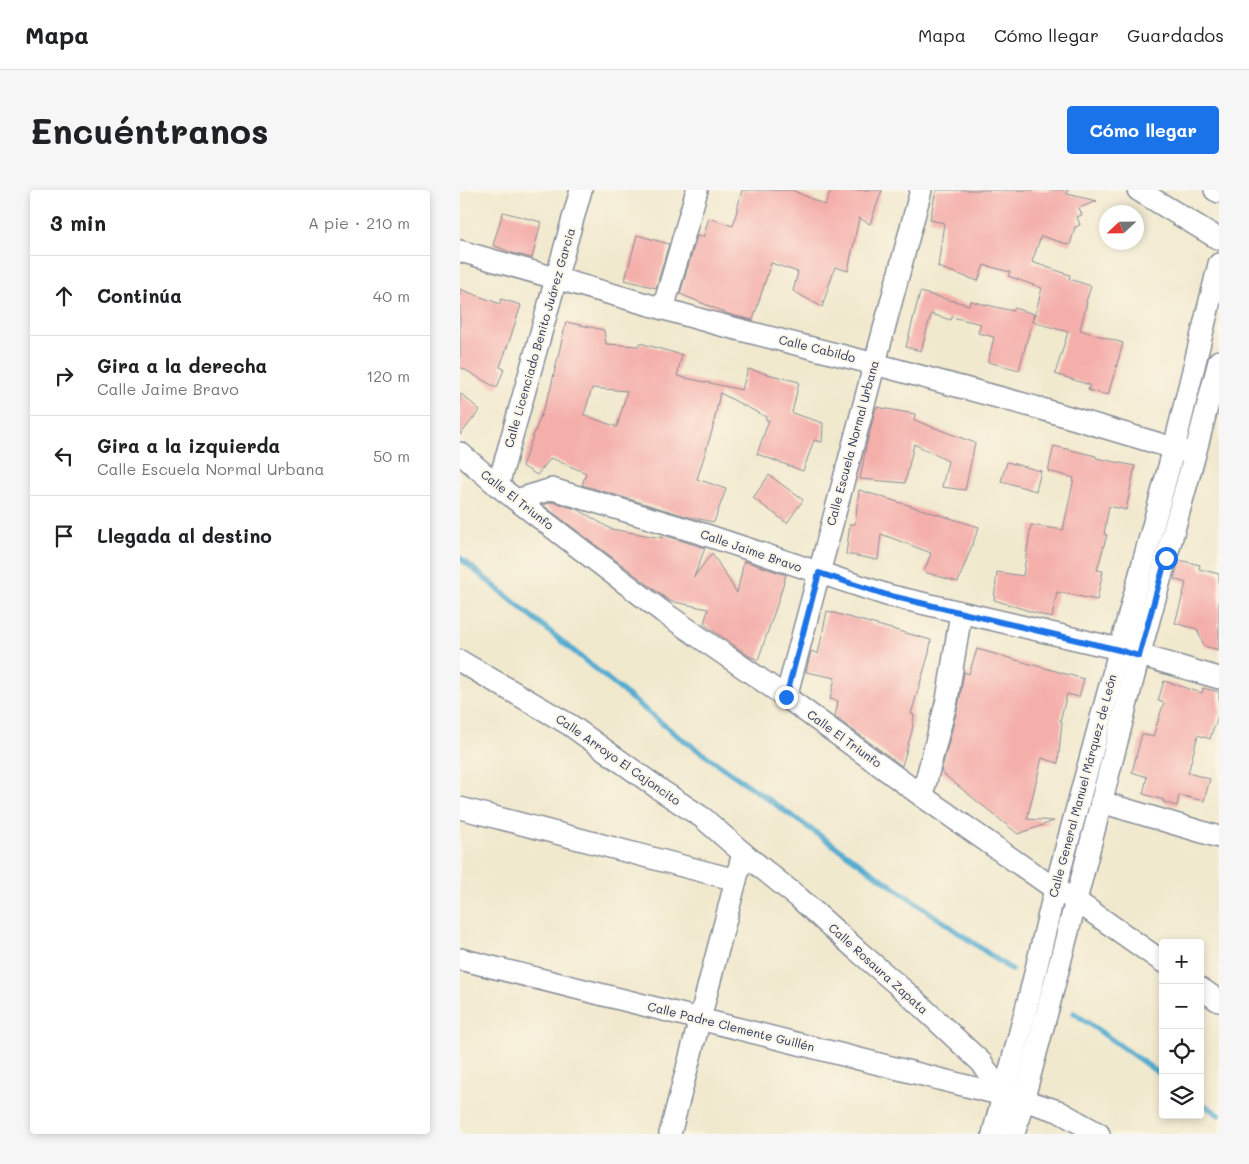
<!DOCTYPE html>
<html lang="es">
<head>
<meta charset="utf-8">
<style>
	:root { --surface:#fff; --page:#f6f6f6; --text:#202124; --muted:#757577; --line:#e0e0e0; --accent:#1a73e8 }
	body { margin:0; font-family:Mali,sans-serif; background:var(--page); color:var(--text) }
	.controls { position:absolute; right:15px; bottom:15px; display:grid; overflow:hidden; border-radius:5px; box-shadow:0 2px 8px #0003 }
	.controls button { width:45px; height:45px; display:grid; place-items:center; padding:0; border:0; border-bottom:1px solid var(--line); background:var(--surface); color:var(--text); font:25px sans-serif }
	.compass { position:absolute; left:639px; top:15px; width:45px; height:45px; border-radius:50%; background:var(--surface); box-shadow:0 2px 8px #0003; rotate:248deg }
	.stop { position:absolute; width:15px; height:15px; margin:-11px; border:4px solid #1a73e8; border-radius:50%; background:#fff }
	.stop.end { background:#1a73e8; border-color:#fff; box-shadow:0 1px 5px #0008 }
	.list { margin:0; padding:0; list-style:none }
	h2 { display:flex; justify-content:space-between; align-items:center; height:65px; margin:0; padding:0 20px; font-size:21px }
	h2 small { font-size:16px; font-weight:400; color:var(--muted) }
	.list li { display:grid; grid-template-columns:32px 1fr auto; gap:15px; align-items:center; box-sizing:border-box; height:80px; padding:0 20px; border-top:1px solid var(--line) }
	.list b { display:block; font-size:19px; white-space:nowrap }
	.list p { margin:0; font-size:16px; white-space:nowrap; color:var(--muted) }
	.list em { font-size:16px; font-style:normal; color:var(--muted) }
	.icon { flex:none; width:28px; height:28px; fill:none; stroke:currentColor; stroke-width:2; stroke-linecap:round; stroke-linejoin:round }
	.map { position:relative; flex:none; width:759px; height:944px; overflow:hidden; border-radius:5px }
	header { display:flex; align-items:center; gap:30px; box-sizing:border-box; height:70px; padding:0 25px; background:var(--surface); border-bottom:1px solid var(--line) }
	header strong { font-size:24px }
	nav { display:flex; gap:28px; margin-inline-start:auto; font-size:18px }
	.intro { display:flex; align-items:center; justify-content:space-between; box-sizing:border-box; height:120px; padding:0 30px }
	h1 { margin:0; font-size:35px }
	.button { padding:12px 22px; border-radius:5px; background:var(--accent); color:#fff; font-size:18px; font-weight:700 }
	main { display:flex; gap:30px; padding:0 30px }
	aside { flex:1; background:var(--surface); border-radius:5px; box-shadow:0 2px 8px #0003 }
	.map>svg:first-child { display:block }
</style>
</head>
<body>
<header>
<strong>Mapa</strong>
<nav><a>Mapa</a><a>Cómo llegar</a><a>Guardados</a></nav>
</header>
<div class="intro"><h1>Encuéntranos</h1><a class="button">Cómo llegar</a></div>
<main>
<aside>
<h2>3 min<small>A pie · 210 m</small></h2>
<ul class="list">
<li><svg class="icon" aria-label="ahead" viewBox="0 0 24 24"><path d="M12 20V5M6 11l6-6 6 6"/></svg><div><b>Continúa</b></div><em>40 m</em></li>
<li><svg class="icon" aria-label="right" viewBox="0 0 24 24"><path d="M7 20v-9h11M14 6l5 5-5 5"/></svg><div><b>Gira a la derecha</b><p>Calle Jaime Bravo</p></div><em>120 m</em></li>
<li><svg class="icon" aria-label="left" viewBox="0 0 24 24"><path d="M17 20v-9H6M10 6l-5 5 5 5"/></svg><div><b>Gira a la izquierda</b><p>Calle Escuela Normal Urbana</p></div><em>50 m</em></li>
<li><svg class="icon" aria-label="arrive" viewBox="0 0 24 24"><path d="M6 21V4h12l-3 4 3 4H6"/></svg><div><b>Llegada al destino</b></div></li>
</ul>
</aside>
<div class="map">
<svg width="759" height="944" viewBox="0 0 759 944">
	<rect width="100%" height="100%" fill="#fcf5e5"/>
	<filter id="ink" filterUnits="userSpaceOnUse"><feTurbulence type="fractalNoise" baseFrequency=".02" numOctaves="2"/><feDisplacementMap in="SourceGraphic" scale="10" xChannelSelector="R" yChannelSelector="G"/><feConvolveMatrix kernelMatrix="1 2 1 2 8 2 1 2 1" color-interpolation-filters="sRGB"/></filter>
	<filter id="wash" filterUnits="userSpaceOnUse"><feTurbulence type="fractalNoise" baseFrequency=".0096" numOctaves="4" result="noise"/><feDisplacementMap in="SourceGraphic" scale="20" xChannelSelector="R" yChannelSelector="G"/><feGaussianBlur stdDeviation="1.12" result="paint"/><feColorMatrix in="noise" values="0 0 0 0 0 0 0 0 0 0 0 0 0 0 0 0 0 1.4 0 .05"/><feComposite in="paint" operator="in"/></filter>
	<g filter="url(#wash)">
		<rect width="100%" height="100%" fill="#f1e9ce"/>
		<g fill="none" stroke-linecap="round" stroke-linejoin="round">
			<g stroke="#53abd0" stroke-width="5.5">
				<polyline points="0,368 215,544 552,780"/>
				<polyline points="614,823 703,886"/>
				<polyline points="740,912 759,925"/>
			</g>
		</g>
		<g id="blocks">
			<g fill="#f4afab" fill-rule="evenodd">
				<polygon points="282,0 332,0 365,15 371,0 422,0 410,34 399,28 388,81 375,77 362,117 333,101 338,82 311,73 293,130 271,125 220,104 237,46 243,47 249,28 273,36"/>
				<polygon points="476,0 608,0 607,4 637,11 619,18 622,25 617,27 620,35 615,37 610,55 581,46 572,72 610,85 609,89 631,96 626,112 627,112 620,140 663,153 648,205 628,200 630,195 595,184 608,142 573,132 582,98 548,86 550,82 524,75 518,91 478,77 484,33 470,30"/>
				<polygon points="43,22 81,32 72,68 52,63 33,55"/>
				<polygon points="177,45 209,54 196,98 165,90"/>
				<polygon points="0,99 40,114 41,109 61,115 51,146 40,177 44,179 37,198 0,177"/>
				<polygon points="460,102 509,115 510,111 553,121 554,118 574,124 559,180 528,172 534,147 518,143 521,134 492,127 491,130 471,124 461,161 446,157"/>
				<path d="M106 132 144 140 146 154 179 156 180 153 222 165 217 186 282 200 288 179 339 192 332 223 363 233 362 252 354 250 343 281 297 264 309 230H306V227L260 203 252 241 237 289 266 299 254 332 229 327 122 295 126 283 91 268 77 285 62 276 90 201ZM132 198 167 201 157 237 124 225Z"/>
				<polygon points="0,203 20,220 0,245"/>
				<polygon points="416,217 455,224 454,230 515,253 505,300 482,297 488,271 454,254 445,293 400,289 406,257"/>
				<polygon points="594,256 636,266 636,268 675,276 666,320 649,316 644,344 647,345 637,380 643,381 637,410 597,402 592,428 534,410 537,382 563,386 571,335 603,340 614,288 588,281"/>
				<polygon points="547,272 581,281 576,301 541,291"/>
				<polygon points="309,285 343,310 327,333 293,308"/>
				<polygon points="399,300 519,337 498,392 464,382 471,363 421,344 418,370 386,364 390,334 395,334"/>
				<polygon points="92,312 119,320 151,339 202,348 203,345 245,358 234,387 252,363 277,403 284,371 326,385 318,412 298,470 289,466 244,434 248,419 210,411 207,409 83,315"/>
				<polygon points="719,370 740,375 739,379 759,384 759,460 744,456 737,439 715,433 726,393 714,389"/>
				<polygon points="367,421 471,450 469,463 451,524 454,525 452,541 442,576 375,527 378,511 370,509 375,488 346,482 351,461 358,464"/>
				<polygon points="517,459 624,489 619,507 607,504 600,531 602,532 598,573 582,568 567,629 594,631 558,644 481,582 499,513 504,482 509,484"/>
				<polygon points="704,491 742,503 743,498 759,502 759,522 755,536 754,535 750,549 738,545 728,583 750,589 744,611 719,605 717,616 703,612 704,610 683,604 687,587 672,582 682,544 693,547 704,512 698,511"/>
			</g>
		</g>
	</g>
	<g filter="url(#ink)">
		<use href="#blocks" fill-opacity="0" stroke="#868c96" stroke-width="1"/>
		<g fill="none" stroke-linecap="round" stroke-linejoin="round">
			<defs>
				<g id="minor">
					<polyline points="678,0 759,49"/>
					<polyline points="755,0 759,2"/>
					<polyline points="0,61 253,133 415,174 575,217 727,262"/>
					<polyline points="203,119 237,0"/>
					<polyline points="0,263 38,296 203,422 326,507 462,606 595,699 615,710 703,772"/>
					<polyline points="38,296 121,0"/>
					<polyline points="56,310 92,299 243,344 427,405 659,459 759,488"/>
					<polyline points="0,471 110,535 202,601 243,628 283,663 339,708 398,761 447,803 522,873 542,905"/>
					<polyline points="326,507 461,0"/>
					<polyline points="462,606 487,510 501,423"/>
					<polyline points="641,612 759,647"/>
					<polyline points="0,618 276,690"/>
					<polyline points="0,769 563,910 598,921 639,944"/>
					<polyline points="740,798 759,811"/>
					<polyline points="210,944 283,663"/>
					<polyline points="533,944 570,804 595,699 714,258 759,74"/>
					<polyline points="554,944 589,815 679,466 735,264 759,171"/>
				</g>
			</defs>
			<use href="#minor" stroke="#868c96" stroke-width="24"/>
			<use href="#minor" stroke="#fff" stroke-width="21"/>
		</g>
	</g>
	<g fill="none" stroke-linecap="round" stroke-linejoin="round" filter="url(#ink)">
		<polyline stroke="#1a73e8" stroke-width="6" points="326,507 359,383 427,405 659,460 679,466 706,368"/>
	</g>
	<g text-anchor="middle" stroke-width="4" stroke-linejoin="round" paint-order="stroke">
		<g font-size="12" fill="#1b2f5e" stroke="#fcf5e5">
			<text transform="translate(80 148) rotate(-74)" y="4">Calle Licenciado Benito Juárez Garcia</text>
			<text transform="translate(357 159) rotate(14)" y="4">Calle Cabildo</text>
			<text transform="translate(393 253) rotate(-75)" y="4">Calle Escuela Normal Urbana</text>
			<text transform="translate(57 310) rotate(38)" y="4">Calle El Triunfo</text>
			<text transform="translate(291 361) rotate(19)" y="4">Calle Jaime Bravo</text>
			<text transform="translate(384 549) rotate(36)" y="4">Calle El Triunfo</text>
			<text transform="translate(158 570) rotate(35)" y="4">Calle Arroyo El Cajoncito</text>
			<text transform="translate(623 596) rotate(-75)" y="4">Calle General Manuel Márquez de León</text>
			<text transform="translate(418 779) rotate(42)" y="4">Calle Rosaura Zapata</text>
			<text transform="translate(271 837) rotate(14)" y="4">Calle Padre Clemente Guillén</text>
		</g>
	</g>
</svg>
<div class="controls">
<button>+</button>
<button>−</button>
<button><svg class="icon" aria-label="locate" viewBox="0 0 24 24"><circle cx="12" cy="12" r="6"/><path d="M12 2v4M12 18v4M2 12h4M18 12h4"/></svg></button>
<button><svg class="icon" aria-label="layers" viewBox="0 0 24 24"><path d="M12 4l9 5-9 5-9-5zM3 14l9 5 9-5"/></svg></button>
</div>
<svg class="compass" viewBox="-18 -18 36 36"><path d="M0-13l5 13h-10z" fill="#e53935"/><path d="M0 13l5-13h-10z" fill="#757577"/></svg>
<div class="stop" style="left:706px;top:368px"></div>
<div class="stop end" style="left:326px;top:507px"></div>
</div>
</main>
</body>
</html>
